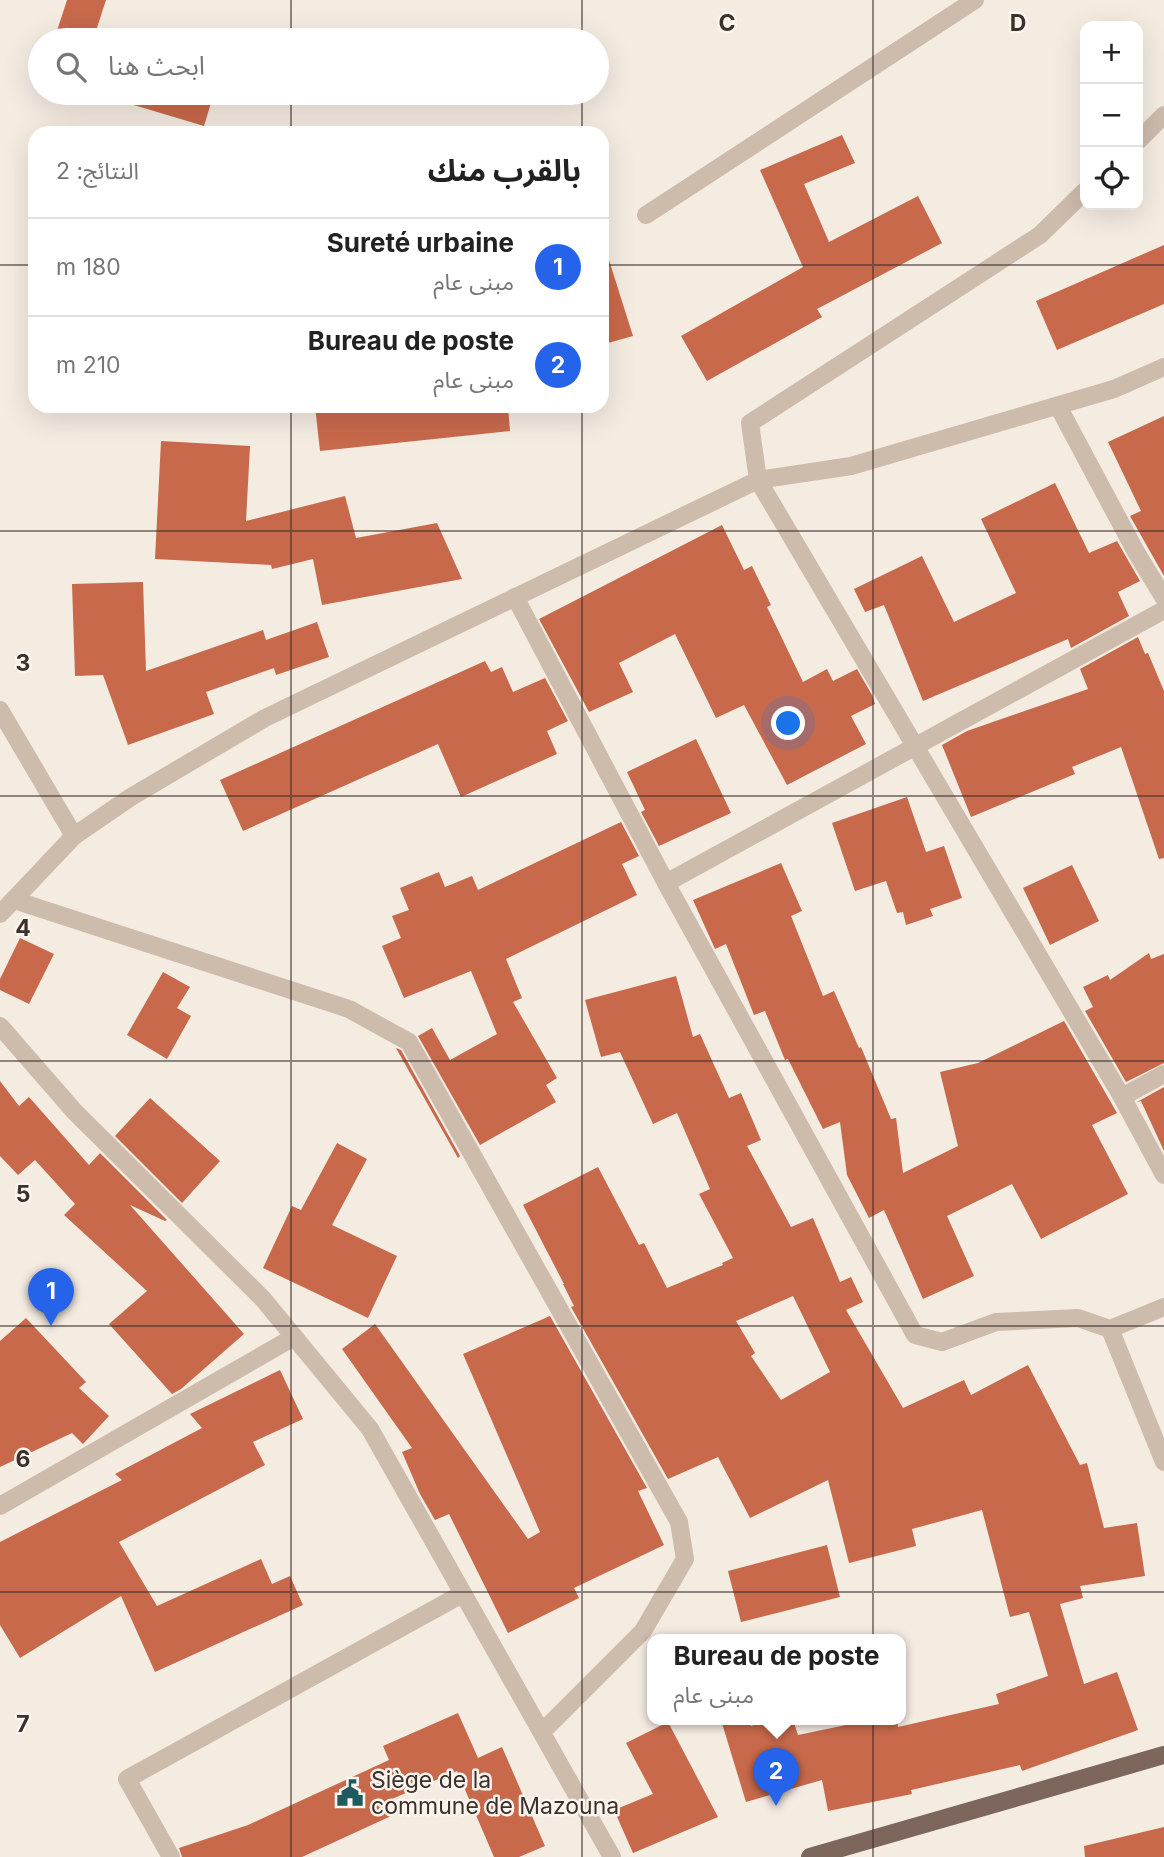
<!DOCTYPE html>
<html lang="ar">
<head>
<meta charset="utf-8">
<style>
	:root { --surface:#fff; --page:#f6f6f6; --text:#222; --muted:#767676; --line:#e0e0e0; --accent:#2563eb }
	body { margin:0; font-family:Inter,"Noto Sans Arabic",sans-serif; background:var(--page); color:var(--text); direction:rtl }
	.controls { position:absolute; right:21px; top:21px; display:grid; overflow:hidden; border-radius:14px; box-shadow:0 7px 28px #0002 }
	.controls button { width:63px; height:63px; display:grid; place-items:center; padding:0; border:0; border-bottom:2px solid var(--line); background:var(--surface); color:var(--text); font:35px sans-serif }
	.you { position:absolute; left:789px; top:724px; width:24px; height:24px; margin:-18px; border:5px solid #fff; border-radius:50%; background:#1a73e8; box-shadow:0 0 0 10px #1a73e833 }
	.badge { display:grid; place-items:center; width:46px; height:46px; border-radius:50%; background:var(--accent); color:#fff; font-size:23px; font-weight:700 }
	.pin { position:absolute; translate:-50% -58px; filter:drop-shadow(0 2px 4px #0008) }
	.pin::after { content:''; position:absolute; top:37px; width:24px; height:21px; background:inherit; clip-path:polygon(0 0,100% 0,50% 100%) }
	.popup { position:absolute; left:647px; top:1634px; width:259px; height:91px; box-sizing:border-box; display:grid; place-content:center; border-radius:14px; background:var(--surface); filter:drop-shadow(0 2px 5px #0005); font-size:23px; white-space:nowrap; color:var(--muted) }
	.popup b { font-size:26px; color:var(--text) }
	.popup::after { content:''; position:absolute; left:50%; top:100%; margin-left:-14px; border:14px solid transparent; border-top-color:var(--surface) }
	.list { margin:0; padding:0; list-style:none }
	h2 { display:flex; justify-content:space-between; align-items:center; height:91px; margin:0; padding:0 28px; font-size:30px }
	h2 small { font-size:23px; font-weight:400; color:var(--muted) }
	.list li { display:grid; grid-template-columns:46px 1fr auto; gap:21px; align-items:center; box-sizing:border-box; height:98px; padding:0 28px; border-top:2px solid var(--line) }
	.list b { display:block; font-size:26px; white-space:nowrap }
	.list p { margin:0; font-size:23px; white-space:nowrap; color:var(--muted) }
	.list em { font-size:23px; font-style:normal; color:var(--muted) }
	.icon { flex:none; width:38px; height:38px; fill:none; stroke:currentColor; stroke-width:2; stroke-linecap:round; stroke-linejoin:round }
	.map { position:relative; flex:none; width:1164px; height:1857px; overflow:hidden; direction:ltr }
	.search { position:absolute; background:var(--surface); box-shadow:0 7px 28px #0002; left:28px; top:28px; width:581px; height:77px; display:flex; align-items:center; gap:18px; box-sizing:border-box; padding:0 24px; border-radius:38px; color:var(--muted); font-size:26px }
	.panel { position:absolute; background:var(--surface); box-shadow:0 7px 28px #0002; left:28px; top:126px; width:581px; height:287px; border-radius:21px; direction:rtl }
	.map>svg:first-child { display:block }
</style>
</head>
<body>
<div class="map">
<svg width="1164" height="1857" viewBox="0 0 1164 1857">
	<rect width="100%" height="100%" fill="#f4ebe1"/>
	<g fill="#c8694b" fill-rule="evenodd">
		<polygon points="67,0 106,0 93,40 54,40"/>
		<polygon points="118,93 214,93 204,126 117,100"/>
		<polygon points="842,135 855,163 804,184 829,242 918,196 942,243 817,309 822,317 707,381 681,336 803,267 760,170"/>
		<polygon points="1164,245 1164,304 1057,350 1036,301"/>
		<polygon points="608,257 633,336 608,343 602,322 602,259"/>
		<polygon points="315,406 508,406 510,431 320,451"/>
		<polygon points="1164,416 1164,576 1130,516 1141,511 1108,442"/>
		<polygon points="161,441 250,446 246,521 345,496 356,538 437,523 462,579 322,605 313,559 272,569 271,565 155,559"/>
		<polygon points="1055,483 1089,553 1117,541 1140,581 1118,592 1129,616 1071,648 1068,639 923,701 884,605 865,612 854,589 922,556 954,622 1016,593 981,519"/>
		<polygon points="722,525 744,570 752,566 771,605 767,607 803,682 827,669 833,681 857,669 872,695 875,704 851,716 866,744 787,785 744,705 716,718 675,634 619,663 633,692 589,712 539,619"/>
		<polygon points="143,582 146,671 263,630 266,640 317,622 329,657 276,675 274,668 206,692 214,714 128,745 103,675 75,676 72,584"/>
		<polygon points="1138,637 1145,654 1148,653 1164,691 1164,858 1159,859 1121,747 1072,767 1075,774 971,817 942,745 967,731 1088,689 1080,669"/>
		<polygon points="485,661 491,672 502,667 513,692 545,678 568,721 547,731 557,754 461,797 438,744 243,831 220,780"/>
		<polygon points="696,739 731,813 659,846 641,812 645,810 627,772"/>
		<polygon points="907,797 926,852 944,846 962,898 930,909 933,916 906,925 903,912 897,913 886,881 855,891 832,823"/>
		<polygon points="621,822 639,856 622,864 637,895 506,959 522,998 513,1002 557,1078 546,1085 556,1102 480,1145 418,1036 432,1028 450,1060 497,1034 471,971 404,998 382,946 401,938 392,916 409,910 400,888 439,872 445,887 472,876 478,890"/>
		<polygon points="781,863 802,911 791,916 823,996 834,991 859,1048 861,1047 891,1119 896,1118 903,1173 958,1146 940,1072 978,1063 1064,1021 1117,1113 1092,1125 1128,1194 1041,1239 1012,1184 947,1216 974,1276 923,1299 884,1210 869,1218 847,1175 840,1122 823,1129 788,1059 785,1060 765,1011 754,1015 726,944 715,949 693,900"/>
		<polygon points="1072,865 1099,921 1050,945 1023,888"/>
		<polygon points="20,938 54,954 29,1004 0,990 0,979"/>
		<polygon points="1149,953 1151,959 1164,954 1164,1063 1126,1082 1085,1011 1093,1007 1083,987 1108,975 1110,980"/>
		<polygon points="163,972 190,987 177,1008 191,1016 167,1059 127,1035"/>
		<path d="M676 976 693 1037 700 1034 729 1098 741 1093 761 1140 747 1146 791 1227 813 1218 840 1282 851 1277 863 1302 846 1310 903 1408 964 1380 971 1395 1028 1365 1080 1465 1087 1463 1104 1528 1137 1523 1145 1576 1080 1586 1083 1598 1060 1604 1084 1684 1117 1672 1138 1730 1022 1771 1020 1765 911 1790 912 1794 828 1811 822 1780 746 1802 721 1720H749L751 1726 766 1720H793L798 1735 870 1720H897L898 1727 999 1704 996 1694 1048 1676 1029 1612 1010 1617 982 1510 912 1529 916 1546 849 1563 828 1480 750 1518 718 1457 668 1479 571 1307 574 1306 563 1284H564L523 1205 598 1167 639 1245 644 1243 667 1288 723 1265 722 1263 733 1258 699 1194 710 1189 677 1113 653 1124 620 1052 601 1057 585 1000ZM793 1296 830 1372 781 1400 751 1356 755 1353 736 1321Z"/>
		<polygon points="396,1048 401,1050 460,1156 458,1158"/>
		<polygon points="0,1081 19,1106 29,1097 89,1165 100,1153 167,1220 165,1221 130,1205 244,1334 181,1389 172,1394 109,1324 147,1291 64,1215 75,1204 35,1160 18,1175 0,1156"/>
		<polygon points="1164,1087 1164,1151 1141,1101 1137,1102"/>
		<polygon points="150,1098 220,1161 182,1203 115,1136"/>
		<polygon points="337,1143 367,1159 332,1225 397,1256 368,1318 263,1268 292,1206 301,1210"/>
		<polygon points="550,1316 647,1488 638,1491 664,1545 574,1588 579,1598 508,1633 449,1514 435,1520 420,1494 402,1452 412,1448 342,1349 375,1324 528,1539 540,1532 463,1354"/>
		<polygon points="26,1318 86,1382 79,1388 109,1416 83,1444 72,1433 0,1467 0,1341"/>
		<polygon points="280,1370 303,1419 253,1442 265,1465 119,1542 157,1606 261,1559 272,1584 290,1576 303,1605 155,1672 121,1596 20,1658 0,1625 0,1542 122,1480 115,1474 202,1428 190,1414"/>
		<polygon points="827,1545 840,1597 741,1622 728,1571"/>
		<polygon points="458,1713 478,1758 502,1747 545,1846 519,1857 494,1857 457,1771 385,1802 391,1816 302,1857 182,1857 179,1848 248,1825 389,1760 383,1746"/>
		<polygon points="668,1722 718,1817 633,1853 614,1810 653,1794 626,1743"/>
		<polygon points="1164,1827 1164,1857 1085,1857 1084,1846"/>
	</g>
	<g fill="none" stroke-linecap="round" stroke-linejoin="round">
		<g stroke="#cdbbac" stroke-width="18">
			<polyline points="1138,141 1164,115"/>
			<polyline points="1085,191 1040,235 750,423 758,480 1122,1097 1164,1175"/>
			<polyline points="646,215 975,0"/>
			<polyline points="1058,406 1136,552 1164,598"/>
			<polyline points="515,597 666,883 915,1335 942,1342 996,1322 1078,1318 1110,1329 1164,1462"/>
			<polyline points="0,710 74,836"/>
			<polyline points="666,883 1164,610"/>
			<polyline points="14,900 349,1009 409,1042 679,1522 685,1559 643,1631 542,1732"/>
			<polyline points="0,914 74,836 131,797 265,718 758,480 851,466 1114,389 1164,367"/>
			<polyline points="0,1026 74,1111 263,1299 370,1429 612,1857"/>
			<polyline points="1122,1097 1164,1074"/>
			<polyline points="1110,1329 1164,1307"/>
			<polyline points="0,1506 294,1337"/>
			<polyline points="171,1857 127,1779 462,1594"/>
		</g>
		<polyline stroke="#7d675c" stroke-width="18" points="810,1857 1164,1755"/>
	</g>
	<path fill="none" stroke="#3b302b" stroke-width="2" stroke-opacity="0.55" d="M291 0V40M582 0V40M873 0V1857M291 93V133M582 93V133M0 265H35M602 265H1164M291 406V1857M582 406V1857M0 531H1164M0 796H1164M0 1061H1164M0 1326H1164M0 1592H1164"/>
	<defs>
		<symbol id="civic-bare" viewBox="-9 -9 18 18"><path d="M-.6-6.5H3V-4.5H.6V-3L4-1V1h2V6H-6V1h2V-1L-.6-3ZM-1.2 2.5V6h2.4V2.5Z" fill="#1f5a5e" stroke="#fbf5ee" stroke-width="2.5" paint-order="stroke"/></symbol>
	</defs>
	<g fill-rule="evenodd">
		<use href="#civic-bare" x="331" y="1774" width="38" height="38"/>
	</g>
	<g text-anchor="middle" stroke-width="5" stroke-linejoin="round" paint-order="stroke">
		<g font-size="23" fill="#3b302b" stroke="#fbf5ee" text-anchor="start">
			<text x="371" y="1788">Siège de la<tspan x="371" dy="26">commune de Mazouna</tspan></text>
		</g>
	</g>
	<g font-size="23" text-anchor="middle" font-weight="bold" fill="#3b302b" stroke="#fbf5ee" stroke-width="5" stroke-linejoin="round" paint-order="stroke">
		<text x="727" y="31">C</text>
		<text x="1018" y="31">D</text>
		<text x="23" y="671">3</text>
		<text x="23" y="936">4</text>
		<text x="23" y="1202">5</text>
		<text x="23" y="1467">6</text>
		<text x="23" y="1732">7</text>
	</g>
</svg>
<div class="controls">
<button>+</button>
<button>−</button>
<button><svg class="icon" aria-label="locate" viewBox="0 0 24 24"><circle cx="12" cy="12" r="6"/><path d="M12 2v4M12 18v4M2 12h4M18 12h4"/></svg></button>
</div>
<div class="you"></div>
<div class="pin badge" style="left:51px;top:1326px">1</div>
<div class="pin badge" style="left:776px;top:1806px">2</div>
<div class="popup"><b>Bureau de poste</b>مبنى عام</div>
<div class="search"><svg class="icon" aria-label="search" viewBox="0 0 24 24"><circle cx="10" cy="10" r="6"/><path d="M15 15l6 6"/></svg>ابحث هنا</div>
<section class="panel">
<h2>بالقرب منك<small>النتائج: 2</small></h2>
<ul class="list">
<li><span class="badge">1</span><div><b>Sureté urbaine</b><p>مبنى عام</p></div><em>180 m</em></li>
<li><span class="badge">2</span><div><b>Bureau de poste</b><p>مبنى عام</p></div><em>210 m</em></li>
</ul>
</section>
</div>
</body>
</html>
